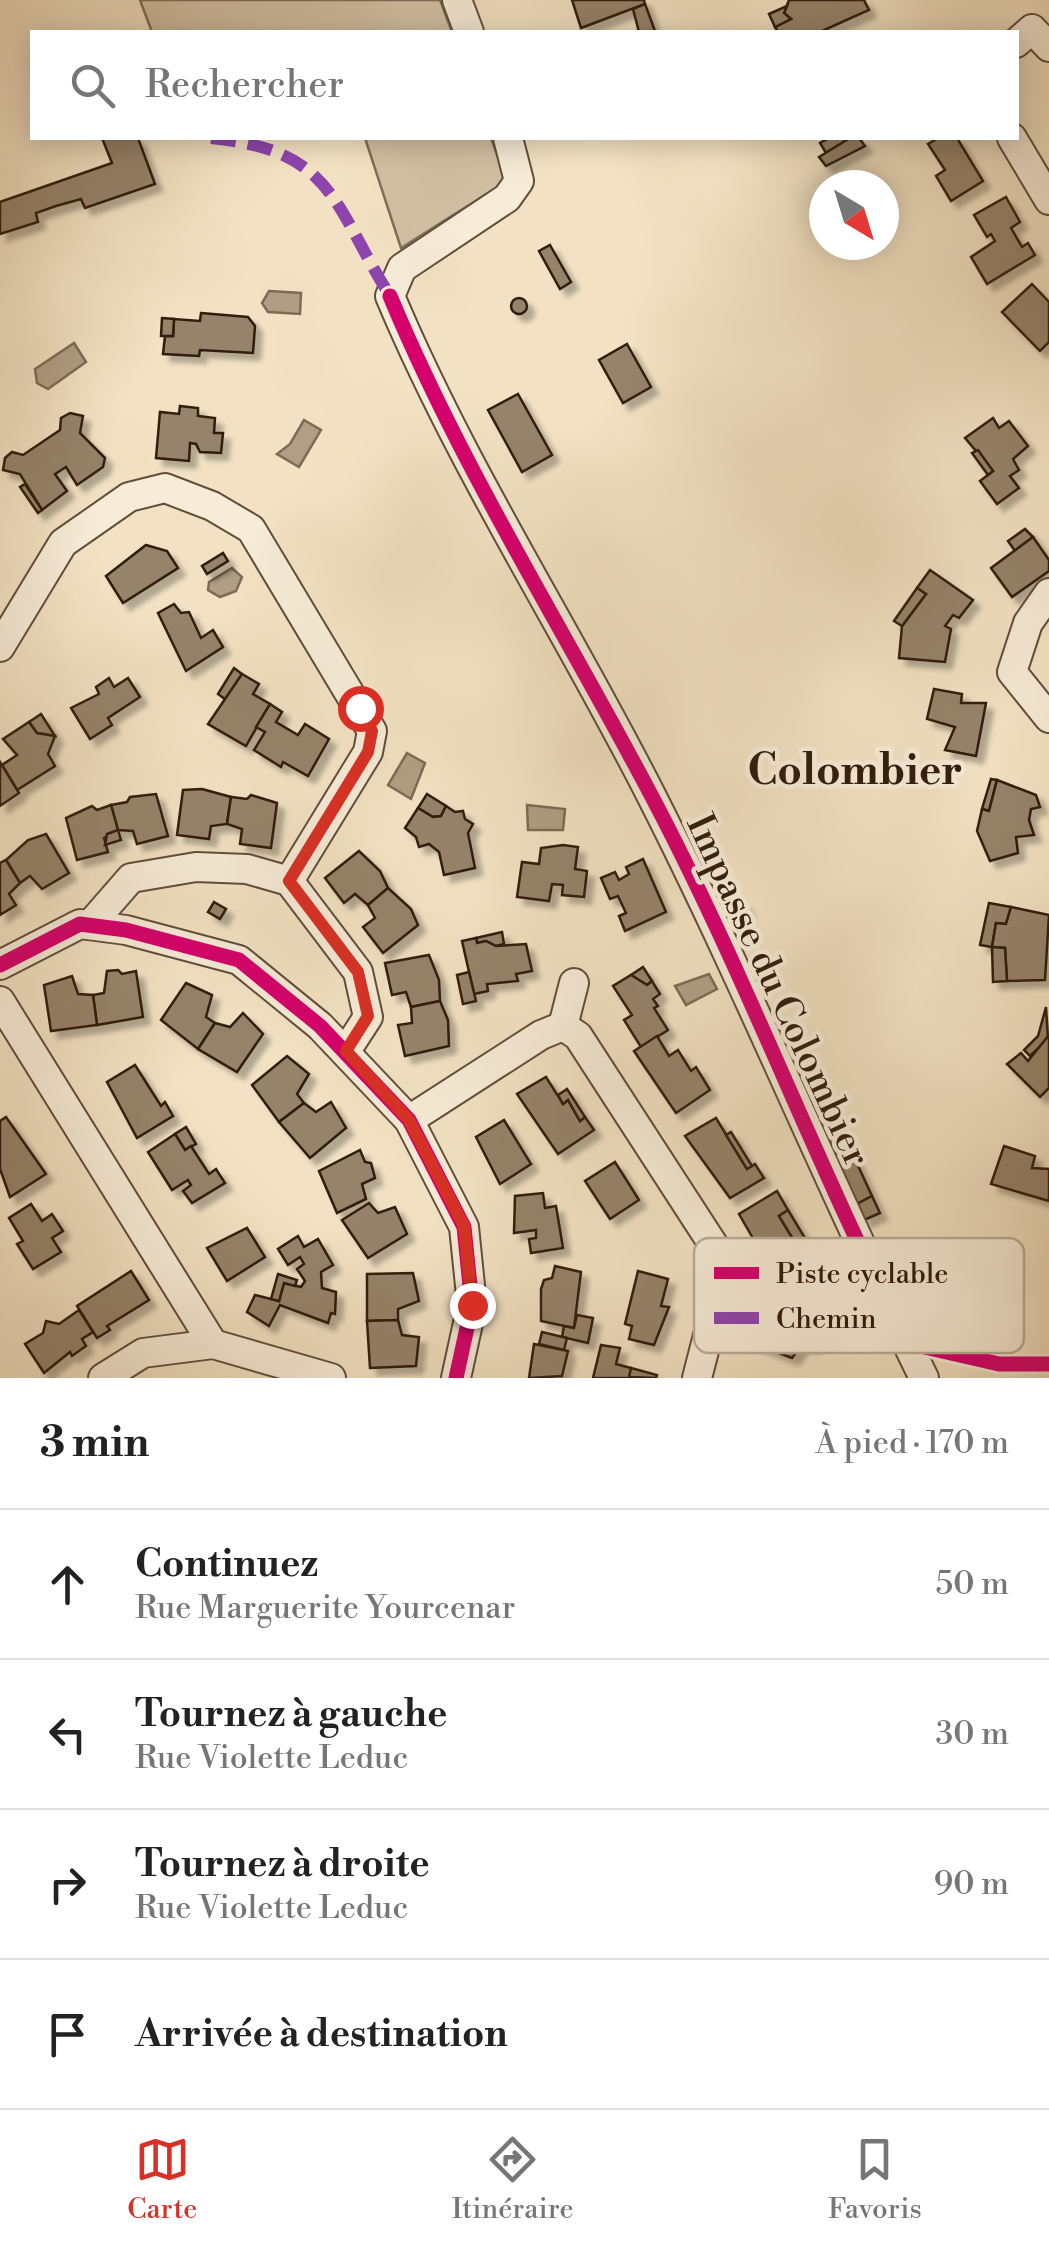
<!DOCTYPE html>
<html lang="fr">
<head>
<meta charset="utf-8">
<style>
	:root { --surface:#fff; --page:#f2f2f2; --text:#222; --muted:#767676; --line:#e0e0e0; --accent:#d93025 }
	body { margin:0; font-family:"Libre Bodoni",serif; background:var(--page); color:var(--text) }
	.compass { position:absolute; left:809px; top:170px; width:90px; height:90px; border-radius:50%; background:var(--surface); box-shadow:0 5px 25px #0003; rotate:142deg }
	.stop { position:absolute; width:30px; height:30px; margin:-22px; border:8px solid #d93025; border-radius:50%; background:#fff }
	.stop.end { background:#d93025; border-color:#fff; box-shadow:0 2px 10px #0008 }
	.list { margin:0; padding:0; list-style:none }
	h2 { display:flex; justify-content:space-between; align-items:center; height:130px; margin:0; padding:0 40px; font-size:42px }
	h2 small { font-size:32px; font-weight:400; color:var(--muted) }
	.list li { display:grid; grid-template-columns:65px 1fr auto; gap:30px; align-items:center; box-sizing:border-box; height:150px; padding:0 40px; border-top:2px solid var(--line) }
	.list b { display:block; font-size:38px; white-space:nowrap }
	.list p { margin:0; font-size:32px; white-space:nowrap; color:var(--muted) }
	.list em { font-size:32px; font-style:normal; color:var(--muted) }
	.icon { flex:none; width:55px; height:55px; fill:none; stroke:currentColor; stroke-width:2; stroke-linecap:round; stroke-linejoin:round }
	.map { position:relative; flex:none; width:1049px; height:1378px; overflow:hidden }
	.search { position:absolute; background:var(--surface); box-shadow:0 5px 25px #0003; left:30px; right:30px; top:30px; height:110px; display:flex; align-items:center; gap:25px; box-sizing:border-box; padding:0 35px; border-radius:0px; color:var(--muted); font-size:38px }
	.sheet { height:730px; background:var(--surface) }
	nav { display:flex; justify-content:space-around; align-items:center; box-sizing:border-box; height:140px; border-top:2px solid var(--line); background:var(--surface); font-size:28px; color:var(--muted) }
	nav a { display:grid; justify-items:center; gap:5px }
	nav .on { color:var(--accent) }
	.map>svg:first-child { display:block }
</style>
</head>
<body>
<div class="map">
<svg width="1049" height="1378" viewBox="0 0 1049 1378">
	<defs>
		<filter id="shadow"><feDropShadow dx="7" dy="7" stdDeviation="2.5" flood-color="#0004"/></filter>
	</defs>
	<rect width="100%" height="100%" fill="#f2e2c3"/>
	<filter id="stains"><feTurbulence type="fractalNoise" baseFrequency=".002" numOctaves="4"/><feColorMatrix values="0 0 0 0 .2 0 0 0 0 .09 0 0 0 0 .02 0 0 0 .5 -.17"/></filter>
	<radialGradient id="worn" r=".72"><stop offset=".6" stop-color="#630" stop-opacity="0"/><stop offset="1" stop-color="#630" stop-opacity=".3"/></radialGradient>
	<g fill="#d1c0a4" stroke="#816e58" stroke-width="2.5">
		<polygon points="140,0 440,0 452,32 152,32"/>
		<polygon points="365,138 491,138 507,181 401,248"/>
	</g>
	<g fill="#b09f85" stroke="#7d6b55" stroke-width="2.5">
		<polygon points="269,291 301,293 300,314 268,312 262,303"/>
		<polygon points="74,343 86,362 48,389 37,383 35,369"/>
		<polygon points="304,420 321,430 299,467 277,454 290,444"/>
		<polygon points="232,568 242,577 236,591 220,597 208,590 209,582"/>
		<polygon points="407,753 425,763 411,799 388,785"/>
		<polygon points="527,805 565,809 563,830 528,830"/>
		<polygon points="709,974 717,989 686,1005 675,986"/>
	</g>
	<g fill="#95836b" stroke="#311c0c" stroke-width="2.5" filter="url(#shadow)">
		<polygon points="572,0 644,0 645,4 581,28"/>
		<polygon points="789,0 864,0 869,10 820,32 778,32 775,27 791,19 784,13"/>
		<polygon points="645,4 655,31 639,32 633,9"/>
		<polygon points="787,6 784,13 791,19 775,27 769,14"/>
		<polygon points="102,138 138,138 155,184 85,208 81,199 56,206 36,213 38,222 0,234 0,202 112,163"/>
		<polygon points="829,138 850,138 826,153 820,143"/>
		<polygon points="850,138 859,138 865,146 826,166 819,157"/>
		<polygon points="938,138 957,138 983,181 951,201 936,176 945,170 928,144"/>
		<polygon points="1006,197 1020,222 1011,228 1022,247 1028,243 1035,255 987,284 971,257 995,241 991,234 987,237 974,215"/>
		<polygon points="550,245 571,282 560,289 539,251"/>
		<polygon points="1032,284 1049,302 1049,342 1040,351 1002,312"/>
		<circle cx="519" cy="306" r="8"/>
		<polygon points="201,313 248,317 255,326 253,353 200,350 199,356 163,354 165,336 173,336 174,319 200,321"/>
		<polygon points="162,318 174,319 173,336 161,336"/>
		<polygon points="627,344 651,387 623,403 599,360"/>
		<polygon points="518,394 552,455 522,472 488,410"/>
		<polygon points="180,406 198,408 198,416 215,418 214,433 223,433 221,453 200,452 196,444 190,443 189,461 156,458 160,412 179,414"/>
		<polygon points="70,413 83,416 80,433 105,458 103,467 77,485 66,467 55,474 67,491 42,510 20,474 3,470 5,458 12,452 23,455 60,430 61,418"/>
		<polygon points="993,418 999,428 1009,421 1028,446 1013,459 1019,470 1010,476 1019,488 997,504 980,481 993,471 965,438"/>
		<polygon points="978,450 993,471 988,475 972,453"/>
		<polygon points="25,484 42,510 38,513 20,487"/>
		<polygon points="1025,529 1033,537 1015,551 1008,541"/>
		<polygon points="1033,537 1049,560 1049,571 1012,597 991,568"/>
		<polygon points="146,545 167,551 178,568 123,603 106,576"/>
		<polygon points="223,553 228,561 207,574 202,566"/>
		<polygon points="930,570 973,600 959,618 953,615 945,626 951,629 945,662 899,658 902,626 926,594 917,588"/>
		<polygon points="917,588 926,594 902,626 894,621"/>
		<polygon points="174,604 181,613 189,612 201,638 213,630 223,647 186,671 158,613"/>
		<polygon points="234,668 242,674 226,700 218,694"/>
		<polygon points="242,674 259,684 253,694 270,704 246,746 208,724"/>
		<polygon points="109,678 114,687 128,678 140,697 108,718 112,725 90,739 71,708 99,694 96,687"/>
		<polygon points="934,689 962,694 961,703 986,703 976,756 945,750 955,727 927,719"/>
		<polygon points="270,704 282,712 276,722 298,735 305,724 329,739 308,776 283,762 281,767 254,750 265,732 256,727"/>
		<polygon points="41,714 55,736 37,733 29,722"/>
		<polygon points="29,722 37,733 55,736 48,754 55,766 17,790 2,765 17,755 3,739"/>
		<polygon points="0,762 19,793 0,806"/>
		<polygon points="991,779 997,780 989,811 982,809"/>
		<polygon points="997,780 1036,795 1040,807 1031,809 1029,820 1034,835 1016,837 1018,853 990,861 977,831 982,809 989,811"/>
		<polygon points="202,789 231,797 227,824 211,826 209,839 177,835 183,790"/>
		<polygon points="156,794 168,836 137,844 133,831 118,830 111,805 127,802 130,797"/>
		<polygon points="427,794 446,806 441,816 433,817 418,808"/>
		<polygon points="251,795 277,803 271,848 240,844 242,829 227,824 231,797 247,799"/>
		<polygon points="111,805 118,830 104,838 108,852 77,860 66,818 92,806 97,810"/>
		<polygon points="446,806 455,812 463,811 465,819 473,824 468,833 475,868 444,875 439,852 429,844 419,847 416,837 405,828 418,808 433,817 441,816"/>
		<polygon points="118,830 121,840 105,845 107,834"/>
		<polygon points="46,834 69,873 42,889 30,876 20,883 6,860 28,840"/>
		<polygon points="563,845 578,847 575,869 587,871 584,897 562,895 563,885 552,884 549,901 517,897 522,862 539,864 541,848"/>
		<polygon points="359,851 380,871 388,888 368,905 355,894 344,903 325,878"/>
		<polygon points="643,859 666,912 625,931 619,916 626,913 618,896 610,899 601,878 615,872 619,880 629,874 626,867"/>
		<polygon points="6,860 20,883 9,894 16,905 0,915 0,863"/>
		<polygon points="388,888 411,909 418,925 383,953 363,927 375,918 368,905"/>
		<polygon points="214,902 226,909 220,919 208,912"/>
		<polygon points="989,903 1011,907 1006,924 996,923 992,947 980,945"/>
		<polygon points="744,904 746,916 732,919 730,907"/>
		<polygon points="1011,907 1049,915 1045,980 1007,981 1005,948 992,947 996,923 1006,924"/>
		<polygon points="502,932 504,944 496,946 486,941 477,943 476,938"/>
		<polygon points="476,938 477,943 486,941 496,946 526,944 532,971 516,974 518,981 487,984 488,991 474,994 462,941"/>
		<polygon points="992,947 1005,948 1007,981 993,982"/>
		<polygon points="429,955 439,980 440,1001 411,1007 406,992 392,995 385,963"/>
		<polygon points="643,967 652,981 647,985 631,975"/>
		<polygon points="118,970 122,974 136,971 143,1017 97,1025 93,995 104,993 107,971"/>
		<polygon points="469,972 476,1001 463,1004 457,975"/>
		<polygon points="631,975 647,985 652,981 660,994 653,999 658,1006 654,1008 668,1030 641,1047 624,1020 632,1015 613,986"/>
		<polygon points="72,976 78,994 93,995 97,1025 51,1031 44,985"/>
		<polygon points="186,983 212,995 206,1017 215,1023 198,1049 161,1020"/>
		<polygon points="440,1001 448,1020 449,1046 405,1056 398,1025 412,1023 411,1007"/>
		<polygon points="1046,1007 1048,1039 1030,1056 1024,1050 1038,1036"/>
		<polygon points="243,1013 263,1034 237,1072 198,1049 215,1023 230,1027"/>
		<polygon points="1049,1035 1049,1088 1040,1097 1007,1064 1021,1053 1028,1061"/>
		<polygon points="657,1036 669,1056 678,1050 691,1071 696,1067 710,1090 676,1113 634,1051"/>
		<polygon points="287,1056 309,1074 297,1094 304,1103 279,1122 252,1085"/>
		<polygon points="135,1065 161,1106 165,1102 173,1116 137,1138 107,1082"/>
		<polygon points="546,1077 563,1104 568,1100 580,1121 585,1117 594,1130 558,1154 517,1094"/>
		<polygon points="567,1089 585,1117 580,1121 568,1100 563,1104 558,1095"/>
		<polygon points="331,1102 346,1128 310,1158 279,1122 304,1103 316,1112"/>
		<polygon points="6,1117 46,1174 10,1197 0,1169 0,1121"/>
		<polygon points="716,1118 747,1169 755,1164 764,1178 730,1198 685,1136"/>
		<polygon points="504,1120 531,1164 500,1184 476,1137"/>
		<polygon points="839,1125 848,1144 833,1151 825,1131"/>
		<polygon points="186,1127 196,1144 185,1150 175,1134"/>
		<polygon points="731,1132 752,1166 747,1169 726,1135"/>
		<polygon points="175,1134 185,1150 191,1146 209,1174 216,1169 225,1183 192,1203 183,1191 191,1185 188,1180 172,1190 148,1152"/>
		<polygon points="848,1144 872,1196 857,1204 833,1151"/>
		<polygon points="1004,1146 1035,1156 1032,1168 1049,1169 1049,1201 991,1184"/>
		<polygon points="360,1150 365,1162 371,1163 375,1178 362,1184 366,1199 337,1213 319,1171"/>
		<polygon points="615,1162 639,1200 610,1219 585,1181"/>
		<polygon points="777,1191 788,1210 779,1216 799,1249 770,1267 761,1245 758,1247 739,1214"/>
		<polygon points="543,1193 545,1208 556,1206 563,1248 531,1253 529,1239 536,1238 536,1230 514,1233 515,1196"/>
		<polygon points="872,1196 880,1213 864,1220 857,1204"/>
		<polygon points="369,1203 378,1213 395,1207 407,1234 368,1258 342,1220"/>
		<polygon points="31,1204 42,1221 52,1214 63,1231 52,1238 61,1252 33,1269 17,1244 23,1241 9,1218"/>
		<polygon points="788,1210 808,1243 799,1249 779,1216"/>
		<polygon points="247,1228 265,1257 227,1281 207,1248"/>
		<polygon points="298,1236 304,1247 318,1239 333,1265 321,1272 322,1288 336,1292 335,1314 331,1313 328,1323 280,1305 269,1326 247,1312 255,1295 279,1301 284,1283 301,1287 305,1281 297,1269 304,1264 300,1257 288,1265 278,1249"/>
		<polygon points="555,1266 581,1272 574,1328 541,1321 541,1289 544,1280 552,1278"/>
		<polygon points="131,1271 149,1300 107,1326 110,1330 97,1338 77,1306"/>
		<polygon points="638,1271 668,1279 661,1306 669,1307 654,1345 629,1339 632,1326 625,1324"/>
		<polygon points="413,1273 419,1301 398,1309 398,1320 367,1321 367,1274"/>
		<polygon points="278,1274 297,1280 295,1286 284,1283 279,1301 271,1299"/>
		<polygon points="761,1300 766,1306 772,1301 785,1305 789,1323 816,1331 813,1346 803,1344 792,1358 747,1341 749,1330 756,1331 756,1328 746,1325 750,1306"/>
		<polygon points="79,1310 93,1332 82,1339 86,1346 72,1356 70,1352 44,1373 25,1344 43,1333 46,1321 59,1324"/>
		<polygon points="577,1315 593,1318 588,1343 562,1337 564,1326 574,1328"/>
		<polygon points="398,1320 402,1335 419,1337 416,1366 370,1368 367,1321"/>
		<polygon points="542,1332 567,1338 564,1350 539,1344"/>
		<polygon points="534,1344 568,1351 562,1376 529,1378"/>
		<polygon points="601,1345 620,1348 616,1364 631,1368 632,1378 593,1378"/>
		<polygon points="631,1368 657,1375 656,1378 629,1377"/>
	</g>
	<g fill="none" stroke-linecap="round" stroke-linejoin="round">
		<defs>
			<g id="minor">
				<polyline points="457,0 469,32"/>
				<polyline points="1016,43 1032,29 1049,47"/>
				<path d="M508 138 519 181 507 198 402 268 390 296C463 470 567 629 652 797 749 988 829 1186 924 1378"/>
				<polyline points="1012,138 1049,200"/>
				<polyline points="1049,593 1028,623 1012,672 1049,718"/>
				<polyline points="0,647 63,543 129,497 165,488 212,506 251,529 372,731 368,752 289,881"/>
				<polyline points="90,925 131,878 196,867 247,869 289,881 358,972 368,1017 346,1051"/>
				<polyline points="0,965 80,924 126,930 239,960 320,1026 409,1120 464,1227 472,1305 456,1378"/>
				<polyline points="0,1001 213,1344 331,1378"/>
				<polyline points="563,1026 574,983"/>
				<polyline points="409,1120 541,1035 563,1026 578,1036 718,1252 721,1285 697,1378"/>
				<polyline points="103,1378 143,1353 213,1344"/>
			</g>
		</defs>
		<use href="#minor" stroke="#614e3a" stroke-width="32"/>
		<use href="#minor" stroke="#f7ecd8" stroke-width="28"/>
		<path stroke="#8e44ad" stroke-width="12" stroke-dasharray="25 12" stroke-linecap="butt" d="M211 138C334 150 333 205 390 296"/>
		<defs>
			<g id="cycleway">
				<path d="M390 296C462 469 563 628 650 793 745 972 815 1163 907 1343L999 1364H1049"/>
				<polyline points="0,965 80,924 126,930 239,960 320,1026 409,1120 464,1227 472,1305 456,1378"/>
			</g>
		</defs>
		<use href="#cycleway" stroke="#f7ecd8" stroke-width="21"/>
		<use href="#cycleway" stroke="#d6006c" stroke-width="15"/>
	</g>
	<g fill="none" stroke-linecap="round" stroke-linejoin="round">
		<polyline stroke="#d93025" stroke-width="12" points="360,708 372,731 368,752 289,881 358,972 368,1016 346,1051 409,1120 464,1226 472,1305"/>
	</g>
	<g text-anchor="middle" stroke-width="9" stroke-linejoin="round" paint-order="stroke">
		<g font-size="38" fill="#311c0c" stroke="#f7ecd8">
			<text transform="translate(779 990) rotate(65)" y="13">Impasse du Colombier</text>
		</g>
		<g font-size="42" font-weight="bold" fill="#311c0c" stroke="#f7ecd8">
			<text x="855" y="784">Colombier</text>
		</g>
	</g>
	<rect x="694" y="1238" width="330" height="115" rx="15" fill="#f7ecd8" stroke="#bcae9b" stroke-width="2.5"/>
	<rect x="714" y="1267" width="45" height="12" fill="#d6006c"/>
	<rect x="714" y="1312" width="45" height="12" fill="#8e44ad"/>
	<g font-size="28" fill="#311c0c">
		<text x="776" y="1283">Piste cyclable</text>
		<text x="776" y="1328">Chemin</text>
	</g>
	<rect width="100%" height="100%" filter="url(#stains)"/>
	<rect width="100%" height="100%" fill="url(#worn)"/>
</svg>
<svg class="compass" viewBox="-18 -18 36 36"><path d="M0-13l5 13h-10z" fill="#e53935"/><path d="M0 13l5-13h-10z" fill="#767676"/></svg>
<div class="stop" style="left:360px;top:708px"></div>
<div class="stop end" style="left:472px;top:1305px"></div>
<div class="search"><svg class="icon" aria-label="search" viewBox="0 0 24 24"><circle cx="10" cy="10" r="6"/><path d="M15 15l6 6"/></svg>Rechercher</div>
</div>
<section class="sheet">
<h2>3 min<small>À pied · 170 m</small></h2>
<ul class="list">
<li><svg class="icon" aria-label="ahead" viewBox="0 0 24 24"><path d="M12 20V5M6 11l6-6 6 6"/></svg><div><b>Continuez</b><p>Rue Marguerite Yourcenar</p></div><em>50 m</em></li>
<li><svg class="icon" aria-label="left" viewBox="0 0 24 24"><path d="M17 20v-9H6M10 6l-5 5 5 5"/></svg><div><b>Tournez à gauche</b><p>Rue Violette Leduc</p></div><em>30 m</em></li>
<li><svg class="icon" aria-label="right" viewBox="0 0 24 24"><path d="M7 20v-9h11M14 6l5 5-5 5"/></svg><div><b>Tournez à droite</b><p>Rue Violette Leduc</p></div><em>90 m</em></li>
<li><svg class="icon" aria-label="arrive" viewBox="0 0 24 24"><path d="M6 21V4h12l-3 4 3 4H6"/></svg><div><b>Arrivée à destination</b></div></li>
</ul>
</section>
<nav>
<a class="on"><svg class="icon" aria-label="map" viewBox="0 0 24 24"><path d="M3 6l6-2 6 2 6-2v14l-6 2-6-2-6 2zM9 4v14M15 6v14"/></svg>Carte</a>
<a><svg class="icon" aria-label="directions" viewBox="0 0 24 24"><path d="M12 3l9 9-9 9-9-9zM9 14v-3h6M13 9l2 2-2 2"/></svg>Itinéraire</a>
<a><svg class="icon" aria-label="saved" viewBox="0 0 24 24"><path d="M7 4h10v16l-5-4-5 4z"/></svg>Favoris</a>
</nav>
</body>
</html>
